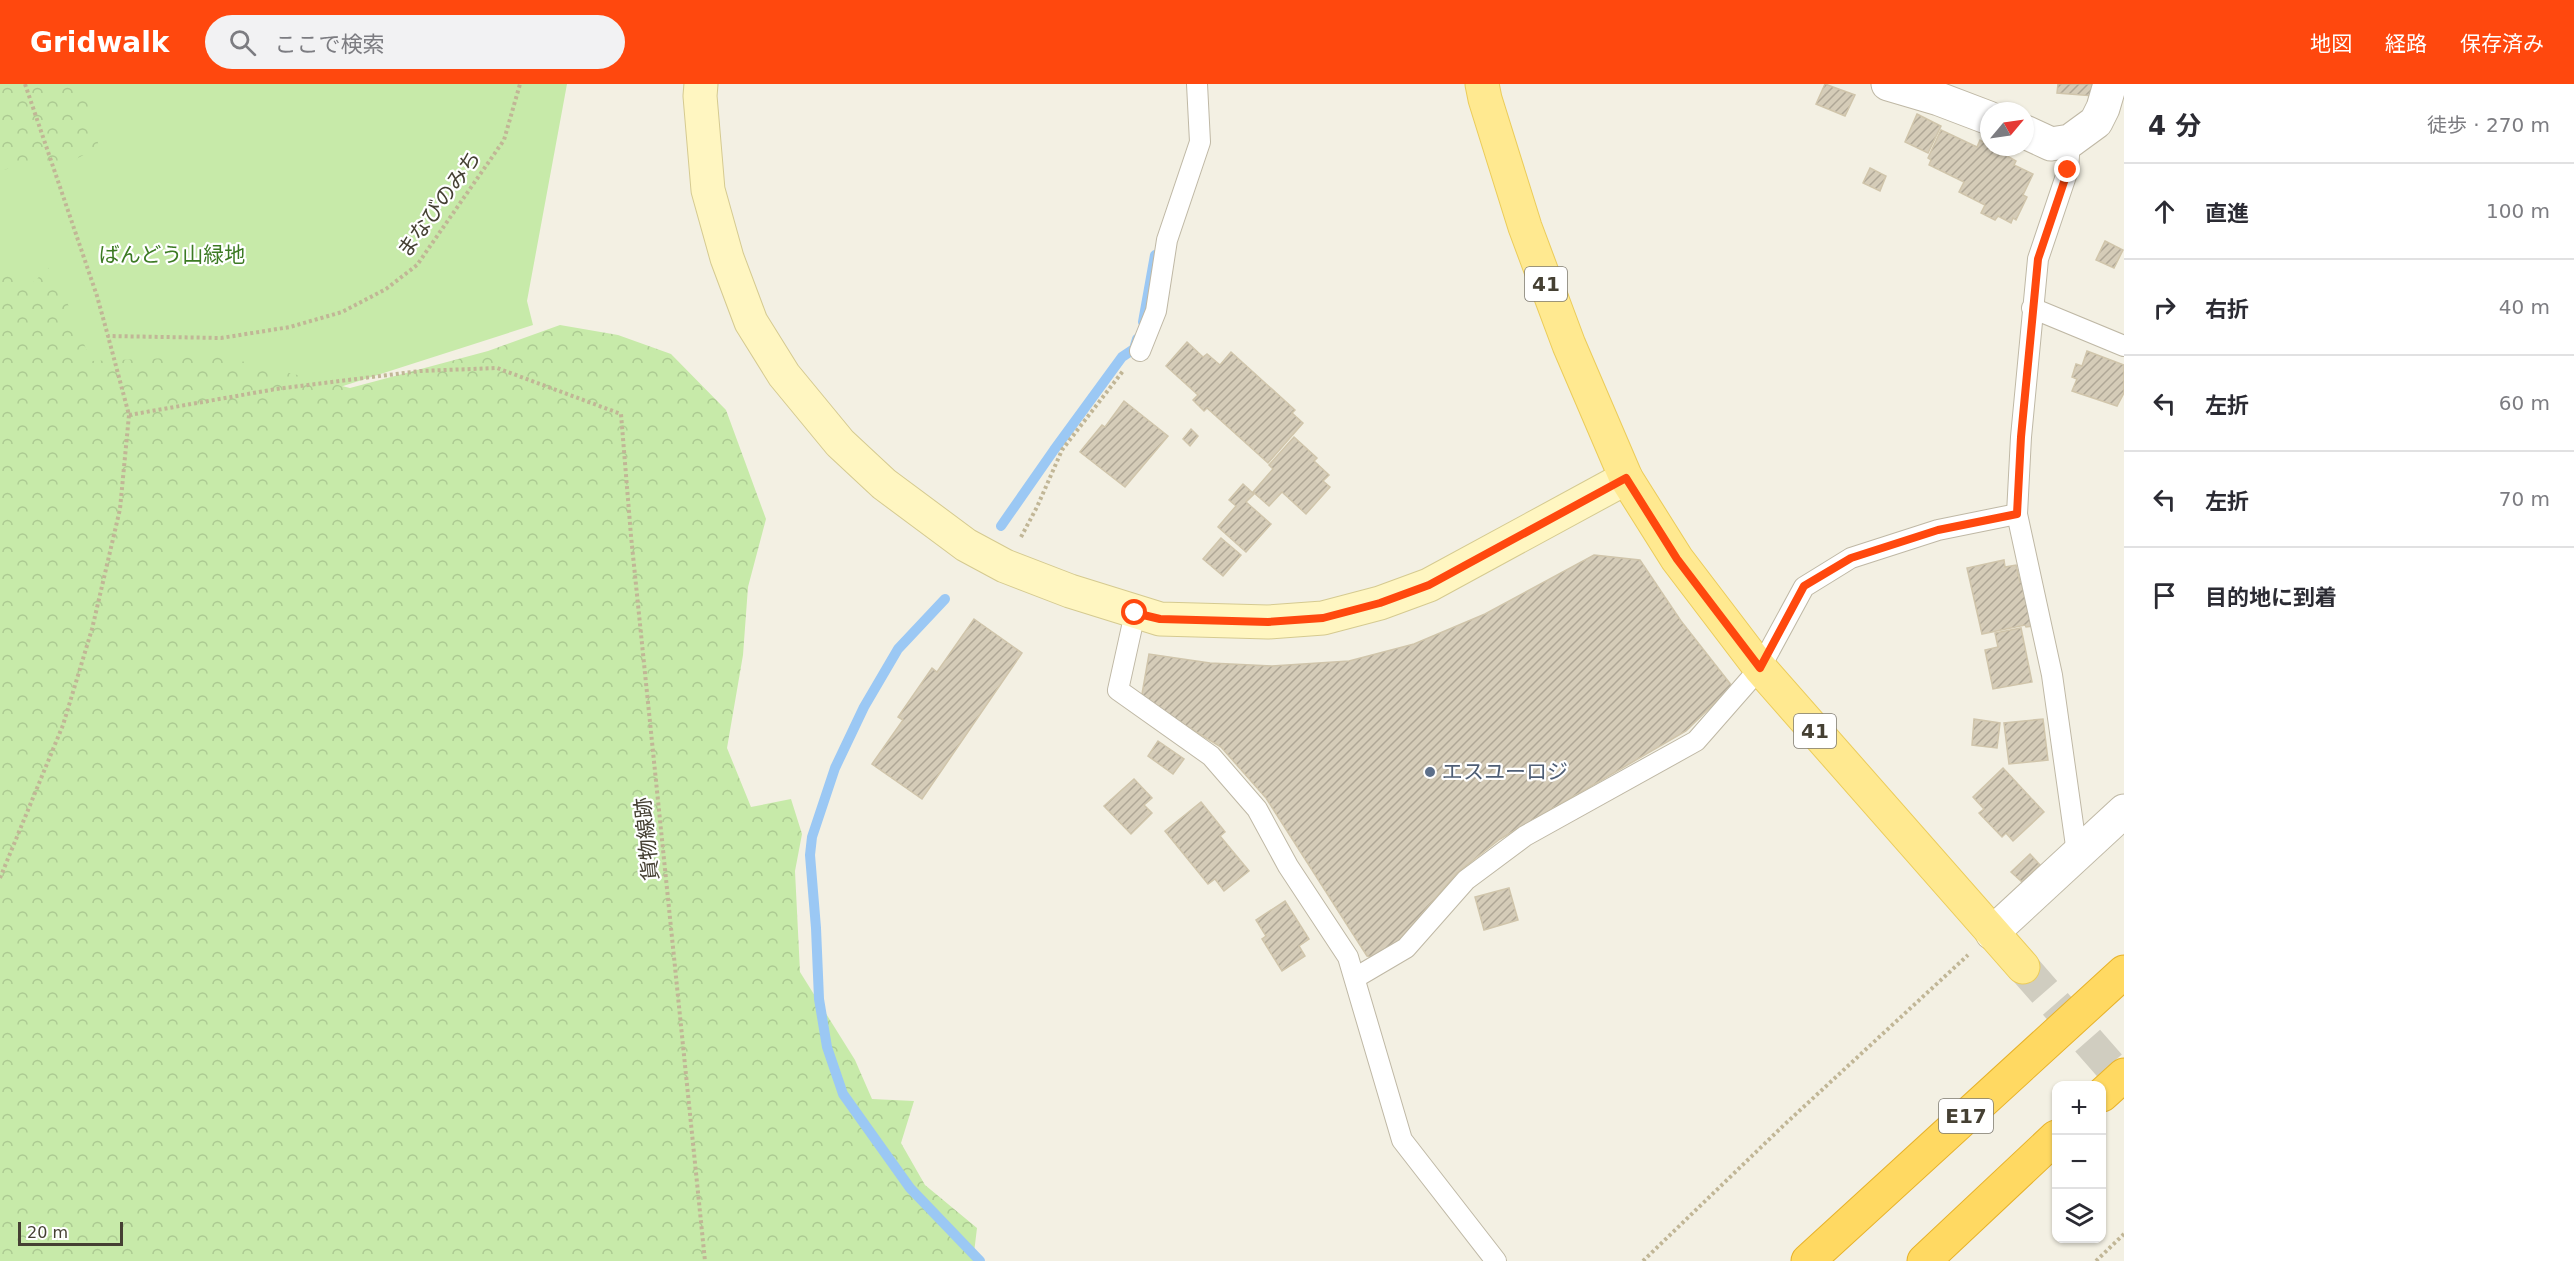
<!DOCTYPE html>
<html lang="ja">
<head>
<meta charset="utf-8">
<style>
	:root { --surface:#fff; --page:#f2f2f3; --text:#2b2b33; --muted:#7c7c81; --line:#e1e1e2; --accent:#ff480e }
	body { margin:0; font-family:"DejaVu Sans","Noto Sans JP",sans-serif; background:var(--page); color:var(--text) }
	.controls { position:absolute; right:18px; bottom:18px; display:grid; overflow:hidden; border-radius:12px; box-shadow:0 2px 4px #0004 }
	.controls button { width:54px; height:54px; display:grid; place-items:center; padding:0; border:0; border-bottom:2px solid var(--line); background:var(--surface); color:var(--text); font:30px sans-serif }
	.compass { position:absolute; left:1980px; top:18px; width:54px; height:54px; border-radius:50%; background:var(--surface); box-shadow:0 2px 4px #0004; rotate:61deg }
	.scale { position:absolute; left:18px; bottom:15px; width:105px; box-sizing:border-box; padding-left:6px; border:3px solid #454033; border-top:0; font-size:16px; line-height:21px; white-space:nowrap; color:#454033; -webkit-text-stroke:4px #fff; paint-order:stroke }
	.stop { position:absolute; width:18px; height:18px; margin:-14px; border:4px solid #ff480e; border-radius:50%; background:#fff }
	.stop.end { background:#ff480e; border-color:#fff; box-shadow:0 2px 6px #0008 }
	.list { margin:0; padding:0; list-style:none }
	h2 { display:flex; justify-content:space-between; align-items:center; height:78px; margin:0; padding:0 24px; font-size:26px }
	h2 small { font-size:20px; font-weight:400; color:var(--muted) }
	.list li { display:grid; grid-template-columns:39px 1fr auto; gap:18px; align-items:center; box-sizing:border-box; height:96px; padding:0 24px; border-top:2px solid var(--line) }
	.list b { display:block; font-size:22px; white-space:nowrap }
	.list em { font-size:20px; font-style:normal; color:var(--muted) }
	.icon { flex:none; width:33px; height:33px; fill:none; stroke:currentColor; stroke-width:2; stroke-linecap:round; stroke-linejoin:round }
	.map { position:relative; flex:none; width:2124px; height:1177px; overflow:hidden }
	header { display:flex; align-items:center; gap:36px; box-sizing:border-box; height:84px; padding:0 30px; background:var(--accent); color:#fff }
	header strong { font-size:28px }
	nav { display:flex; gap:33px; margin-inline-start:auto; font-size:21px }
	.search { width:420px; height:54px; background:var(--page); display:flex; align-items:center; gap:15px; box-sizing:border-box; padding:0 21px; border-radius:33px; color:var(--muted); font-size:22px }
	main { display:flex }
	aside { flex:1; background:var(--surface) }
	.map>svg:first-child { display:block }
</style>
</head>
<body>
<header>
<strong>Gridwalk</strong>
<div class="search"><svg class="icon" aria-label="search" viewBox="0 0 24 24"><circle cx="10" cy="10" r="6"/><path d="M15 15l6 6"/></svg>ここで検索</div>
<nav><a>地図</a><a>経路</a><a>保存済み</a></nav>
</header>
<main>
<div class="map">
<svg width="2124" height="1177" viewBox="0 0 2124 1177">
	<defs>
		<pattern id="forest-crowns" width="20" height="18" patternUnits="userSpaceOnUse" patternTransform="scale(1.5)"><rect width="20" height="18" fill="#c7eaa9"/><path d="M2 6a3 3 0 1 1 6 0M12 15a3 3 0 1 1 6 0" fill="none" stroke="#acca92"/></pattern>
		<pattern id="building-hatch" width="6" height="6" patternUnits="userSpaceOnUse" patternTransform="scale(1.5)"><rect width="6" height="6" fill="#d5ccb8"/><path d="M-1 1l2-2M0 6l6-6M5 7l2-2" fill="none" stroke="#afa796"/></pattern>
	</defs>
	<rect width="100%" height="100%" fill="#f3f0e3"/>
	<polygon fill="#c7eaa9" points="0,0 567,0 527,217 533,241 315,311 0,348"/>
	<g fill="url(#forest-crowns)">
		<polygon points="0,0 83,0 99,63 74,76 0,86"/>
		<polygon points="52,181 91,277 221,272 350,304 488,267 560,241 618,251 671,270 726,326 766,435 748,503 743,571 727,664 751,723 791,715 802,750 795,787 800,888 855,976 872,1015 914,1017 901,1059 925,1101 977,1144 973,1177 0,1177 0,186 28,203"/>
	</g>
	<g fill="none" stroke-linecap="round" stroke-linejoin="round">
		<g stroke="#9bc8f4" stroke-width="10">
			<polyline points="1143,238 1155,171"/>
			<polyline points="1001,442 1054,366 1122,273 1134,265 1137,255"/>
			<polyline points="945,515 898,565 864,623 835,684 812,753 810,771 816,844 819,915 827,963 843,1010 910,1104 980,1177"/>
		</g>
	</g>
	<g fill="url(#building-hatch)" stroke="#d0c5ab" stroke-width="1.5">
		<polygon points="1825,0 1855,11 1845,32 1816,20"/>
		<polygon points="2058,0 2095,0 2094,12 2057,9"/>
		<polygon points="1917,30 1941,42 1928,69 1905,58"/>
		<polygon points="1941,46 1977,63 1980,56 2016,77 2014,81 2033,90 2023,111 2027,113 2016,136 2013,134 2011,139 1998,132 1995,136 1981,129 1985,121 1959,108 1964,98 1929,81 1931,76 1928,74"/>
		<polygon points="1870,84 1886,92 1880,107 1863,99"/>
		<polygon points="2105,157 2123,166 2114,184 2096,176"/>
		<polygon points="1187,258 1203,273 1207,270 1220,281 1231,268 1295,326 1292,329 1303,339 1268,379 1207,324 1204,327 1193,316 1198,311 1166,282"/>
		<polygon points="2087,267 2124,281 2124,309 2117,322 2072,307 2077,295 2072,293 2076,280 2082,282"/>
		<polygon points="1124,317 1168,352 1125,403 1080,368 1102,341 1105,343"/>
		<polygon points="1191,345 1198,352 1190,362 1183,355"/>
		<polygon points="1294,353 1317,374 1314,377 1329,391 1323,397 1330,403 1306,430 1282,408 1269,422 1253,408 1273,385 1269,381"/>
		<polygon points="1243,400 1254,410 1246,418 1271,440 1246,468 1218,443 1236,422 1229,416"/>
		<polygon points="1221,454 1241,471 1223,492 1203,475"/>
		<polygon points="1594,471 1640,476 1681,537 1732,602 1686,647 1500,755 1457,789 1383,875 1367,872 1266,714 1221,663 1144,616 1142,610 1149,570 1210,579 1272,582 1349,577 1414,560 1485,530"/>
		<polygon points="2004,476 2005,483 2016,481 2020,498 2025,497 2035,542 2026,543 2025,541 1982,550 1967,484"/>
		<polygon points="974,535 1022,569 922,715 872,680 903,636 898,633 932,584 937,588"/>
		<polygon points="2021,544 2032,598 1993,605 1985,566 1998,563 1995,549"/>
		<polygon points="1974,635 2000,639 1997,664 1972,661"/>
		<polygon points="2043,635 2048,676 2009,680 2004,639"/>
		<polygon points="1158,657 1184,675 1173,690 1148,672"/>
		<polygon points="2003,684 2044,728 2013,757 2006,749 2002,753 1979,729 1984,725 1973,713"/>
		<polygon points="1134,695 1152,714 1144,721 1152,729 1131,750 1104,722"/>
		<polygon points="1201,718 1225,748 1220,752 1249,787 1224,807 1215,795 1208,800 1165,747"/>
		<polygon points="2030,770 2040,781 2022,798 2011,788"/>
		<polygon points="1509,804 1518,836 1484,846 1475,813"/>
		<polygon points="1285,817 1309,855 1299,862 1305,872 1282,887 1262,855 1266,852 1256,836"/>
	</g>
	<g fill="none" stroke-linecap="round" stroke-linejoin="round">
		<polyline stroke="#d0cdc0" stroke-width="33" stroke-dasharray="33 16" stroke-linecap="butt" points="2023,883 2124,998"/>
		<defs>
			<g id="lane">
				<polyline points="2070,57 2068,86 2038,175 2021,353 2017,430 2052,591 2077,769"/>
				<polyline points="2032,224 2124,262"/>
				<polyline points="1140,267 1156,227 1167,156 1200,58 1197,0"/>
				<polyline points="1135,529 1118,606 1211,672 1257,725 1288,782 1348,873 1402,1056 1496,1177"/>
				<polyline points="1355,894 1406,864 1466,796 1525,752 1696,657 1760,584 1804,503 1851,474 1938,446 2017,430"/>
			</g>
			<g id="street">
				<polyline points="1888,0 1939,15 1989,34"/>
				<polyline points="2025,48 2051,60 2070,57 2096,38 2103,24 2110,0"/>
				<polyline points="1992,849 2124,727"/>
			</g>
			<polyline id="secondary" points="701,0 700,12 708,106 727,174 751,238 784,291 840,359 884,400 966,461 1005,482 1070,507 1160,535 1268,538 1323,534 1380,519 1429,501 1626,394"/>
			<polyline id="primary" points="1482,0 1485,15 1525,143 1569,261 1626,394 1677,475 1760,584 2023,883"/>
			<g id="highway">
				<polyline points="2102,1011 2124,991"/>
				<polyline points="1808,1177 2124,888"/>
				<polyline points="1924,1177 2056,1053"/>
			</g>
		</defs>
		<use href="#lane" stroke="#bfb8a5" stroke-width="22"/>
		<use href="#street" stroke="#bfb8a5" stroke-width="35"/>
		<use href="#secondary" stroke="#d5ca90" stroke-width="35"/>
		<use href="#primary" stroke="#ebcc5a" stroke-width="35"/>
		<use href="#highway" stroke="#e7b22a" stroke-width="35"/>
		<g stroke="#c1b696" stroke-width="4" stroke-dasharray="3 3" stroke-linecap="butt">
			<polyline points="25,0 97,212 108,252 221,254 290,243 342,228 386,205 417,181 504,56 520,0"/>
			<polyline points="129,331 276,305 420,287 497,284 621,330 631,452 705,1177"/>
			<polyline points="1021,453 1037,423 1062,366 1123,287"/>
			<polyline points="0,794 63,641 92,545 120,425 129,331 108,252"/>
			<polyline points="1643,1177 1784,1041 1968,871"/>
			<polyline points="2096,1177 2124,1150"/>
		</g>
		<use href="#lane" stroke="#fff" stroke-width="20"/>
		<use href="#street" stroke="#fff" stroke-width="33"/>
		<use href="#secondary" stroke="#fff6c1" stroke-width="33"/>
		<use href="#primary" stroke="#ffe990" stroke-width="33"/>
		<use href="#highway" stroke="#ffd962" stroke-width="33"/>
	</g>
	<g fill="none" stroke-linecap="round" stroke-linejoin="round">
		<polyline stroke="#ff480e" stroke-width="8" points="1135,529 1160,535 1268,538 1323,534 1380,519 1429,501 1626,394 1677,475 1760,584 1804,502 1851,474 1938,446 2017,430 2021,353 2038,175 2068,86"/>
	</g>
	<circle fill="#5c6f8a" stroke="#fff" stroke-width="2" cx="1430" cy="688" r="6"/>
	<g text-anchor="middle" stroke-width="4.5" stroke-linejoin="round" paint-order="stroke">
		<g fill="#fff" stroke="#7d7970" stroke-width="1.5">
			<rect x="1525" y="183" width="42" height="34" rx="4.5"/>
			<rect x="1794" y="630" width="42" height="34" rx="4.5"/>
			<rect x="1939" y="1015" width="54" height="34" rx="4.5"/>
		</g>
		<g font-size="20" font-weight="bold" fill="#454033">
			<text x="1546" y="207">41</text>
			<text x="1815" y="654">41</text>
			<text x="1966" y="1039">E17</text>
		</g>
		<g font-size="21" fill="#454033" stroke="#fff">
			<text transform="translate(439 120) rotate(-54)" y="7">まなびのみち</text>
			<text transform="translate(647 755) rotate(-96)" y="7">貨物線跡</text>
		</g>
		<g font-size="21" fill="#3c7a23" stroke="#fff">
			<text x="172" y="178">ばんどう山緑地</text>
		</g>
		<g font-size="21" fill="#4e5e75" stroke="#fff" text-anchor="start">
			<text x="1442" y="695">エスユーロジ</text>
		</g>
	</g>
</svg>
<div class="controls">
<button>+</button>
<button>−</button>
<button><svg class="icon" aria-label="layers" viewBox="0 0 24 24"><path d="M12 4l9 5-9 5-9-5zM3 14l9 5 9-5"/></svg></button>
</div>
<svg class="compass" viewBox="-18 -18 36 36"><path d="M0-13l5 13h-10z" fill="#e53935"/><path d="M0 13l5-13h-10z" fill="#7c7c81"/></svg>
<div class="scale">20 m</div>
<div class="stop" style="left:1135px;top:529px"></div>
<div class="stop end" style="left:2068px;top:86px"></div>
</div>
<aside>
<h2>4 分<small>徒歩 · 270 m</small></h2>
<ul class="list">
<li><svg class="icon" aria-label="ahead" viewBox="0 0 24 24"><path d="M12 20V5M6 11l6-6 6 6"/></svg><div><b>直進</b></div><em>100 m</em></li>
<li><svg class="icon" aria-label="right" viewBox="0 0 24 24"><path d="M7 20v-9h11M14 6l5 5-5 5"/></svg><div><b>右折</b></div><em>40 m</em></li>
<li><svg class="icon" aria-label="left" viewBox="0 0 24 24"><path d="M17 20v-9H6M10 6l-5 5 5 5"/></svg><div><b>左折</b></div><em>60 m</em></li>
<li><svg class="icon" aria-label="left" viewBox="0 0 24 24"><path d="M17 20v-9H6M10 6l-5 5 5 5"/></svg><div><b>左折</b></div><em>70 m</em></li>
<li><svg class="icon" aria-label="arrive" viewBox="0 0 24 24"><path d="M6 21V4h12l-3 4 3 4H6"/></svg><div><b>目的地に到着</b></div></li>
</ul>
</aside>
</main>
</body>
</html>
